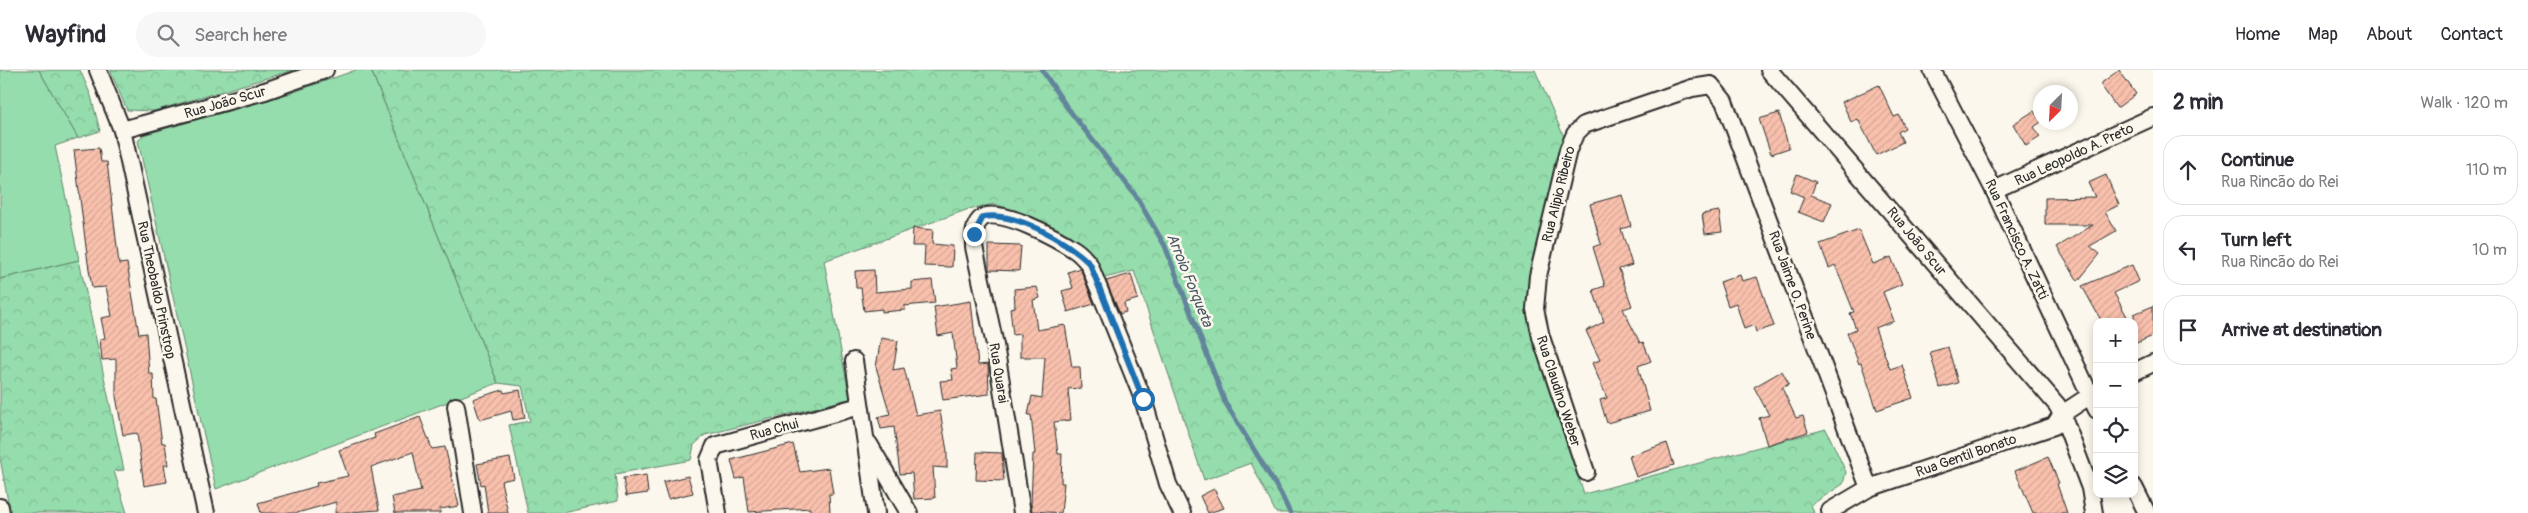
<!DOCTYPE html>
<html lang="en">
<head>
<meta charset="utf-8">
<style>
	:root { --surface:#fff; --page:#f7f7f7; --text:#2b2b33; --muted:#7c7c81; --line:#e1e1e2 }
	body { margin:0; font-family:Pangolin,sans-serif; background:var(--page); color:var(--text) }
	.controls { position:absolute; right:15px; bottom:15px; display:grid; overflow:hidden; border-radius:10px; box-shadow:0 2px 8px #0003 }
	.controls button { width:45px; height:45px; display:grid; place-items:center; padding:0; border:0; border-bottom:1px solid var(--line); background:var(--surface); color:var(--text); font:25px sans-serif }
	.compass { position:absolute; left:2033px; top:15px; width:45px; height:45px; border-radius:50%; background:var(--surface); box-shadow:0 2px 8px #0003; rotate:204deg }
	.stop { position:absolute; width:15px; height:15px; margin:-11px; border:4px solid #1f6fb2; border-radius:50%; background:#fff }
	.stop.end { background:#1f6fb2; border-color:#fff; box-shadow:0 1px 5px #0008 }
	.list { margin:0; padding:0; list-style:none }
	h2 { display:flex; justify-content:space-between; align-items:center; height:65px; margin:0; padding:0 20px; font-size:21px }
	h2 small { font-size:16px; font-weight:400; color:var(--muted) }
	.list li { display:grid; grid-template-columns:32px 1fr auto; gap:15px; align-items:center; box-sizing:border-box; height:70px; margin:0 10px 10px; padding:0 10px; border:1px solid var(--line); border-radius:20px }
	.list b { display:block; font-size:19px; white-space:nowrap }
	.list p { margin:0; font-size:16px; white-space:nowrap; color:var(--muted) }
	.list em { font-size:16px; font-style:normal; color:var(--muted) }
	.icon { flex:none; width:28px; height:28px; fill:none; stroke:currentColor; stroke-width:2; stroke-linecap:round; stroke-linejoin:round }
	.map { position:relative; flex:none; width:2153px; height:443px; overflow:hidden }
	header { display:flex; align-items:center; gap:30px; box-sizing:border-box; height:70px; padding:0 25px; background:var(--surface); border-bottom:1px solid var(--line) }
	header strong { font-size:24px }
	nav { display:flex; gap:28px; margin-inline-start:auto; font-size:18px }
	.search { width:350px; height:45px; background:var(--page); display:flex; align-items:center; gap:12px; box-sizing:border-box; padding:0 18px; border-radius:28px; color:var(--muted); font-size:19px }
	main { display:flex }
	aside { flex:1; background:var(--surface) }
	.map>svg:first-child { display:block }
</style>
</head>
<body>
<header>
<strong>Wayfind</strong>
<div class="search"><svg class="icon" aria-label="search" viewBox="0 0 24 24"><circle cx="10" cy="10" r="6"/><path d="M15 15l6 6"/></svg>Search here</div>
<nav><a>Home</a><a>Map</a><a>About</a><a>Contact</a></nav>
</header>
<main>
<div class="map">
<svg width="2153" height="443" viewBox="0 0 2153 443">
	<defs>
		<pattern id="forest-crowns" width="20" height="18" patternUnits="userSpaceOnUse" patternTransform="scale(1.25)"><rect width="20" height="18" fill="#95ddac"/><path d="M2 6a3 3 0 1 1 6 0M12 15a3 3 0 1 1 6 0" fill="none" stroke="#81be94"/></pattern>
		<pattern id="building-hatch" width="6" height="6" patternUnits="userSpaceOnUse" patternTransform="scale(1.25)"><rect width="6" height="6" fill="#f9c1ad"/><path d="M-1 1l2-2M0 6l6-6M5 7l2-2" fill="none" stroke="#d6a695"/></pattern>
	</defs>
	<rect width="100%" height="100%" fill="#fbf7ec"/>
	<filter id="ink" filterUnits="userSpaceOnUse"><feTurbulence type="fractalNoise" baseFrequency=".02" numOctaves="2"/><feDisplacementMap in="SourceGraphic" scale="10" xChannelSelector="R" yChannelSelector="G"/><feConvolveMatrix kernelMatrix="1 2 1 2 8 2 1 2 1" color-interpolation-filters="sRGB"/></filter>
	<g filter="url(#ink)">
		<g fill="#95ddac" stroke="#60846c">
			<polygon points="0,0 39,0 78,68 55,76 79,190 0,209"/>
			<polygon points="356,0 371,0 498,313 216,419 138,71 143,65 291,23"/>
		</g>
		<g fill="url(#forest-crowns)" stroke="#60846c">
			<polygon points="39,0 80,0 91,26 100,61 78,68"/>
			<polygon points="110,0 294,0 154,41 127,40"/>
			<polygon points="371,0 1535,0 1564,67 1531,203 1527,228 1528,247 1535,274 1584,424 1826,359 1846,402 1843,414 1811,435 1814,443 1276,443 1251,393 1204,410 1134,201 1104,208 1094,188 1074,170 1017,142 995,134 969,139 824,191 850,329 705,365 694,375 691,390 615,404 618,431 563,443 528,443 509,355 530,351 522,316 498,313"/>
			<polygon points="79,190 124,400 114,401 127,443 10,443 0,388 0,209"/>
		</g>
		<g fill="none" stroke-linecap="round" stroke-linejoin="round">
			<polyline stroke="#63859c" stroke-width="5" points="1042,0 1066,36 1136,126 1165,176 1225,332 1281,424 1290,443"/>
		</g>
		<g fill="url(#building-hatch)" stroke="#2b2b2b">
			<polygon points="2119,0 2136,24 2117,38 2100,14"/>
			<polygon points="1879,15 1894,47 1899,45 1905,58 1898,62 1903,72 1876,85 1858,49 1851,52 1842,32"/>
			<polygon points="2034,41 2041,52 2034,57 2040,67 2026,76 2013,54"/>
			<polygon points="1779,43 1789,78 1771,84 1759,49"/>
			<polygon points="99,78 101,92 107,92 119,194 127,193 139,264 146,263 149,304 153,304 154,329 156,329 162,373 165,373 168,395 164,395 167,412 144,416 137,363 123,365 116,326 116,289 102,290 100,269 105,268 101,248 112,246 106,217 92,218 88,193 74,80"/>
			<polygon points="1797,104 1816,112 1811,125 1832,133 1824,152 1798,142 1804,127 1790,121"/>
			<polygon points="2106,105 2119,135 2105,142 2116,161 2090,176 2100,184 2078,211 2057,177 2093,155 2045,155 2045,128 2095,127 2088,113"/>
			<polygon points="1622,125 1631,156 1621,159 1632,195 1619,199 1632,236 1623,239 1640,273 1643,272 1651,291 1638,296 1650,341 1607,353 1600,330 1607,328 1592,293 1600,290 1586,261 1604,252 1593,220 1605,216 1593,177 1601,174 1590,134"/>
			<polygon points="1719,141 1722,162 1705,164 1702,144"/>
			<polygon points="913,158 933,160 932,174 953,176 952,197 924,196 925,176 912,176"/>
			<polygon points="1859,160 1873,194 1891,187 1902,214 1883,222 1894,251 1875,258 1890,299 1902,295 1913,328 1877,340 1861,293 1859,294 1847,263 1856,259 1850,243 1854,242 1835,195 1829,198 1820,174"/>
			<polygon points="989,175 1021,176 1019,201 989,200"/>
			<polygon points="2132,195 2139,211 2114,223 2130,252 2102,252 2082,216"/>
			<polygon points="1080,198 1094,234 1068,242 1062,221 1073,218 1068,202"/>
			<polygon points="874,200 875,222 912,219 912,212 932,210 935,233 904,236 905,240 882,242 882,239 864,241 861,218 856,218 855,201"/>
			<polygon points="1131,204 1138,229 1124,233 1126,242 1120,244 1106,211"/>
			<polygon points="1740,205 1742,211 1757,207 1774,256 1756,262 1754,255 1744,259 1736,233 1728,236 1720,212"/>
			<polygon points="1037,217 1040,228 1033,230 1037,260 1065,255 1072,297 1080,297 1081,318 1068,319 1071,350 1054,352 1058,384 1062,384 1061,413 1064,413 1061,443 1032,441 1031,434 1033,384 1035,384 1031,345 1028,345 1032,326 1042,328 1045,287 1020,287 1020,264 1013,265 1010,238 1015,237 1014,219"/>
			<polygon points="971,231 978,295 988,294 989,324 943,330 940,311 953,310 951,299 957,298 953,263 938,266 934,237"/>
			<polygon points="2153,236 2153,266 2134,274 2134,244"/>
			<polygon points="881,268 898,271 893,300 904,298 916,345 940,341 947,381 947,398 933,397 935,428 914,429 912,403 900,404 894,357 881,359 878,347 890,344 876,297"/>
			<polygon points="1948,277 1958,313 1940,318 1930,282"/>
			<polygon points="1782,301 1789,314 1782,318 1796,348 1803,346 1808,362 1767,375 1759,348 1769,345 1754,317"/>
			<polygon points="503,320 504,323 520,320 525,348 513,350 511,341 480,350 473,329"/>
			<polygon points="420,347 432,379 445,377 459,436 440,439 440,443 395,443 392,427 421,421 413,382 371,397 379,440 335,443 336,432 297,443 261,443 258,433 317,416 316,413 348,406 339,380 375,368 374,364"/>
			<polygon points="1667,373 1674,395 1636,407 1629,386"/>
			<polygon points="793,374 800,402 829,398 833,424 829,424 830,443 810,443 810,438 749,442 744,407 736,409 731,390"/>
			<polygon points="977,382 1002,383 1004,411 976,410"/>
			<polygon points="2048,387 2059,413 2057,414 2067,443 2033,443 2015,401"/>
			<polygon points="510,388 514,408 501,411 508,443 488,443 484,414 481,415 477,394"/>
			<polygon points="646,405 648,423 626,426 623,408"/>
			<polygon points="688,406 693,423 668,429 663,412"/>
			<polygon points="1214,419 1224,438 1208,443 1200,426"/>
		</g>
		<g fill="none" stroke-linecap="round" stroke-linejoin="round">
			<defs>
				<g id="minor">
					<polyline points="98,0 122,60 206,443"/>
					<polyline points="1769,0 2057,335 2062,344 2090,418 2094,443"/>
					<polyline points="1932,0 1994,120 2097,340"/>
					<polyline points="122,60 265,21 325,0"/>
					<polyline points="1994,120 2153,47"/>
					<polyline points="854,291 876,443"/>
					<polyline points="2134,302 2153,293"/>
					<polyline points="456,336 473,443"/>
					<polyline points="869,374 909,443"/>
					<polyline points="1586,402 1541,267 1535,239 1538,206 1568,80 1575,64 1584,55 1692,18 1711,15 1724,31 1869,418"/>
					<polyline points="2134,417 2147,443"/>
					<polyline points="0,437 1,443"/>
					<polyline points="1830,441 1869,418 2054,356 2062,344 2097,321"/>
					<polyline points="718,443 709,390 715,376 860,336"/>
					<path d="M1022 443 995 275 974 177C974 168 973 154 982 148 999 136 1060 170 1075 180 1081 184 1085 189 1089 194L1143 329 1168 414 1182 443"/>
				</g>
			</defs>
			<use href="#minor" stroke="#2b2b2b" stroke-width="20"/>
			<use href="#minor" stroke="#fbf7ec" stroke-width="16"/>
		</g>
	</g>
	<g fill="none" stroke-linecap="round" stroke-linejoin="round" filter="url(#ink)">
		<path stroke="#1f6fb2" stroke-width="6" d="M974 164 983 147C1015 141 1067 171 1090 194L1143 329"/>
	</g>
	<g text-anchor="middle" stroke-width="5" stroke-linejoin="round" paint-order="stroke">
		<g font-size="14" fill="#2b2b2b" stroke="#fbf7ec">
			<text transform="translate(225 32) rotate(-16)" y="5">Rua João Scur</text>
			<text transform="translate(2074 84) rotate(-25)" y="5">Rua Leopoldo A. Preto</text>
			<text transform="translate(1558 124) rotate(-76)" y="5">Rua Alipio Ribeiro</text>
			<text transform="translate(2017 169) rotate(65)" y="5">Rua Francisco A. Zatti</text>
			<text transform="translate(1917 171) rotate(50)" y="5">Rua João Scur</text>
			<text transform="translate(1793 215) rotate(70)" y="5">Rua Jaime O. Perine</text>
			<text transform="translate(157 220) rotate(78)" y="5">Rua Theobaldo Prinstrop</text>
			<text transform="translate(999 303) rotate(81)" y="5">Rua Quarai</text>
			<text transform="translate(1559 321) rotate(72)" y="5">Rua Claudino Weber</text>
			<text transform="translate(774 359) rotate(-15)" y="5">Rua Chui</text>
			<text transform="translate(1966 385) rotate(-19)" y="5">Rua Gentil Bonato</text>
		</g>
		<g font-size="15" font-style="italic" fill="#475864" stroke="#fbf7ec">
			<text transform="translate(1190 210) rotate(68)" y="5">Arroio Forqueta</text>
		</g>
	</g>
</svg>
<div class="controls">
<button>+</button>
<button>−</button>
<button><svg class="icon" aria-label="locate" viewBox="0 0 24 24"><circle cx="12" cy="12" r="6"/><path d="M12 2v4M12 18v4M2 12h4M18 12h4"/></svg></button>
<button><svg class="icon" aria-label="layers" viewBox="0 0 24 24"><path d="M12 4l9 5-9 5-9-5zM3 14l9 5 9-5"/></svg></button>
</div>
<svg class="compass" viewBox="-18 -18 36 36"><path d="M0-13l5 13h-10z" fill="#e53935"/><path d="M0 13l5-13h-10z" fill="#7c7c81"/></svg>
<div class="stop" style="left:1143px;top:329px"></div>
<div class="stop end" style="left:974px;top:164px"></div>
</div>
<aside>
<h2>2 min<small>Walk · 120 m</small></h2>
<ul class="list">
<li><svg class="icon" aria-label="ahead" viewBox="0 0 24 24"><path d="M12 20V5M6 11l6-6 6 6"/></svg><div><b>Continue</b><p>Rua Rincão do Rei</p></div><em>110 m</em></li>
<li><svg class="icon" aria-label="left" viewBox="0 0 24 24"><path d="M17 20v-9H6M10 6l-5 5 5 5"/></svg><div><b>Turn left</b><p>Rua Rincão do Rei</p></div><em>10 m</em></li>
<li><svg class="icon" aria-label="arrive" viewBox="0 0 24 24"><path d="M6 21V4h12l-3 4 3 4H6"/></svg><div><b>Arrive at destination</b></div></li>
</ul>
</aside>
</main>
</body>
</html>
